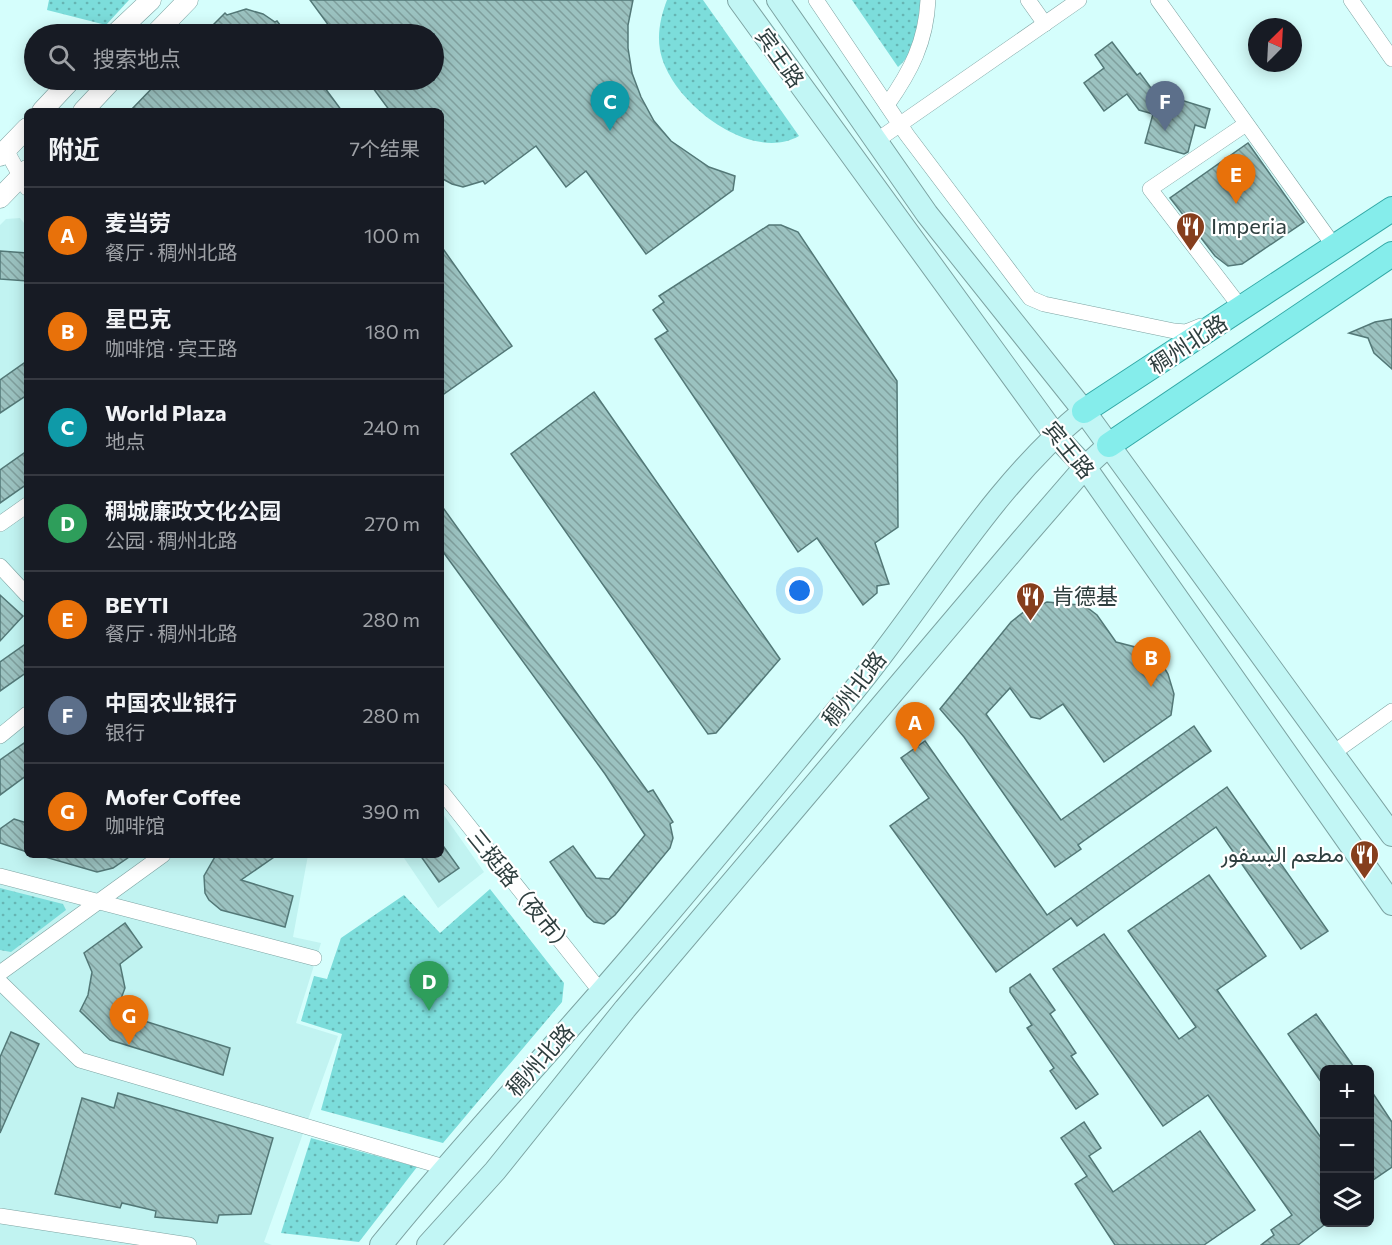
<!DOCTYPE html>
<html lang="zh">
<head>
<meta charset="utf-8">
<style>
	:root { --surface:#171b24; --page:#20242c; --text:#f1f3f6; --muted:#9ea1a6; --line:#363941; --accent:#8c9099 }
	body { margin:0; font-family:Commissioner,Vazirmatn,"Noto Sans SC",sans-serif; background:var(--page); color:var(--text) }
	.controls { position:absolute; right:18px; bottom:18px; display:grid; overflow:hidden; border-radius:9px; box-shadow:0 3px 15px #0003 }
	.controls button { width:54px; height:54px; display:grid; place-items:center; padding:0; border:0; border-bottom:2px solid var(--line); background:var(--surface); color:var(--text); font:30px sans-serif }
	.compass { position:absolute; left:1248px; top:18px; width:54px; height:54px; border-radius:50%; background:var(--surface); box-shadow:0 3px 15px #0003; rotate:24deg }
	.you { position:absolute; left:800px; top:591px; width:21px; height:21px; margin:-15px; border:4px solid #fff; border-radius:50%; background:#1a73e8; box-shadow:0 0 0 9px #1a73e833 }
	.badge { display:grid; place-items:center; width:39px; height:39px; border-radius:50%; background:var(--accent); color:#fff; font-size:20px; font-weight:700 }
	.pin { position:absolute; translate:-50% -50px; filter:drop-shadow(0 2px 3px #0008) }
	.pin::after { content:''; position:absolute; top:32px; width:21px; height:18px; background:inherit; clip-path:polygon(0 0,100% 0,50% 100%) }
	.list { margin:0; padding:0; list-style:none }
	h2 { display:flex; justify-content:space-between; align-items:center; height:78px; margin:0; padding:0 24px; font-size:26px }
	h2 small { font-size:20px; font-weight:400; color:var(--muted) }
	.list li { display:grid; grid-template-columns:39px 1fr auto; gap:18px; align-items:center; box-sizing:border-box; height:96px; padding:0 24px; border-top:2px solid var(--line) }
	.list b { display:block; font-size:22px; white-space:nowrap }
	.list p { margin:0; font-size:20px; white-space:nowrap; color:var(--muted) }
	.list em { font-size:20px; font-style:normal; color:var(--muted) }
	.icon { flex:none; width:33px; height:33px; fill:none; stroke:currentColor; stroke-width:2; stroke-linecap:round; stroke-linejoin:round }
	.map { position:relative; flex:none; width:1392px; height:1245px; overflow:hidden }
	.search { position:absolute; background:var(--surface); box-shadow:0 3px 15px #0003; left:24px; top:24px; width:420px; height:66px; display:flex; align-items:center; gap:15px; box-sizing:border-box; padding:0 21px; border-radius:33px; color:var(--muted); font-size:22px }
	.panel { position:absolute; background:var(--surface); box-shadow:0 3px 15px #0003; left:24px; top:108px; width:420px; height:750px; border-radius:9px }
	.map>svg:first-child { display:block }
</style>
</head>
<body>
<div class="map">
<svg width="1392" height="1245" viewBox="0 0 1392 1245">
	<defs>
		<pattern id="park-dots" width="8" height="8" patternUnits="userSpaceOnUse" patternTransform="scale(1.5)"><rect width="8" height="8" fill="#7cdddb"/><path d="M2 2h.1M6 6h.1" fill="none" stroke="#66b5b3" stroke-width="1.8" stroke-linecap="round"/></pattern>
		<pattern id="building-back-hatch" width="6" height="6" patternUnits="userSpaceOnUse" patternTransform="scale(1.5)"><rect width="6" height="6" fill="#9bc2c0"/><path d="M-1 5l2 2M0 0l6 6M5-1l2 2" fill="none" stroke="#7f9f9d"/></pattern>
	</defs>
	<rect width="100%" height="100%" fill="#d5fefc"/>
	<g fill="#c1f3f1">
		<polygon points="20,218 27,227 27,855 308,855 293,937 321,943 296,1023 338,1036 264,1242 272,1245 0,1245 0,225 6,219"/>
		<polygon points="441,811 484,872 438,908 402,855 441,855"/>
	</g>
	<g fill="url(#park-dots)">
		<polygon points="49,0 129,0 106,25 47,10"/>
		<path d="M667 0H703L799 136C750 164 669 101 660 50 657 32 661 16 667 0Z"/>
		<path d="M852 0H922C920 22 916 52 898 67Z"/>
		<polygon points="0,888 63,904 66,910 11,952 0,950"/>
		<polygon points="490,889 564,983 562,1002 443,1143 321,1110 342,1034 301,1021 314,976 327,979 341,938 404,895 440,933"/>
		<polygon points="311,1138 417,1167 359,1242 281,1233"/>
	</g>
	<g fill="url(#building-back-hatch)" stroke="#537877" stroke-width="1.5">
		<polygon points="310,0 633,0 628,25 628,48 632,73 641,97 654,121 671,141 709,167 735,176 733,190 646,254 586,171 566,187 536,146 485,184 483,181 463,187 452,184 441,178 441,111 390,111 367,80 434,80 434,34 335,34"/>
		<polygon points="246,9 263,14 275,22 277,21 287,34 204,34 225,13 227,15"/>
		<polygon points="1112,42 1137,75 1140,73 1151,88 1169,93 1168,96 1210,109 1205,128 1195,125 1188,152 1184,154 1145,143 1153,114 1139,110 1127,94 1104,111 1084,83 1104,68 1095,55"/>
		<polygon points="160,80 319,80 342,111 130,111"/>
		<polygon points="1248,143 1304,222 1242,264 1228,266 1215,256 1170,198"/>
		<polygon points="769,225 781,225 798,232 897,381 898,527 875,543 889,584 877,586 877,593 863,605 817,538 798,552 655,339 668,331 653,310 664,302 659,296"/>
		<polygon points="441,246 512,346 441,396"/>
		<polygon points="0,251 27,253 27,281 0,279"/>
		<polygon points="1392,319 1392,369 1374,353 1368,338 1349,333 1375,322"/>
		<polygon points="27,361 27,395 0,413 0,380"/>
		<polygon points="594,392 780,659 716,733 708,734 511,454"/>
		<polygon points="27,451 27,484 0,503 0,470"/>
		<polygon points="441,505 648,792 653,790 673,822 670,824 673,838 670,848 615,915 604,924 594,922 587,916 550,862 573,846 596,878 609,879 645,835 605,774 441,549"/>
		<polygon points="0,595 23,616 0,641"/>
		<polygon points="1047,602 1080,605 1089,609 1097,615 1116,642 1143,649 1162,664 1168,674 1174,694 1171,715 1104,762 1063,704 1040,719 1031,717 1010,688 986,714 1061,820 1194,726 1211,751 1078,845 1081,849 1055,867 964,737 940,709 1011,622 1025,611"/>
		<polygon points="27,643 27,672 0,691 0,662"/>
		<polygon points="27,741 27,775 0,795 0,760"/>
		<polygon points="925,741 1047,915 1227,787 1328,931 1301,949 1216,827 1077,926 1071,918 996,972 890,826 929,798 901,758"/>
		<polygon points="14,819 27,823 27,852 0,843 0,829"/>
		<polygon points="441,843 459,868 439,882 420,855 441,855"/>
		<polygon points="45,855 132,855 113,868 97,872 45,857"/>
		<polygon points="216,855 277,855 241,880 293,896 285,927 221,910 209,900 205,893 204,876"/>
		<polygon points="1209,875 1266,956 1217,990 1324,1142 1324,1225 1298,1245 1261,1245 1274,1235 1271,1230 1292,1215 1208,1095 1163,1126 1053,969 1104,934 1179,1039 1196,1027 1128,931"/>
		<polygon points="125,923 142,947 120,964 125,988 116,1012 230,1048 223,1075 110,1040 80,1011 88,995 92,972 84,953"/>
		<polygon points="1030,974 1055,1010 1050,1014 1076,1053 1071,1056 1098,1094 1076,1109 1050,1071 1054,1068 1027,1028 1032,1025 1010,992 1010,988"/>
		<polygon points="1316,1014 1356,1070 1324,1070 1324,1086 1288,1034"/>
		<polygon points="11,1032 39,1044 0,1133 0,1057"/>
		<polygon points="1370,1089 1392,1122 1392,1167 1370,1182"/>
		<polygon points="118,1093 273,1138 251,1214 219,1215 217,1223 155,1217 156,1211 122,1203 120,1208 55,1194 82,1098 114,1108"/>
		<polygon points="1084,1122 1101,1148 1089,1156 1113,1192 1200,1131 1255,1210 1204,1245 1115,1245 1075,1184 1087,1176 1061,1138"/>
	</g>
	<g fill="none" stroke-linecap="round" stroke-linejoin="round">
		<defs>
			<g id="minor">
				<polyline points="816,0 907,135 1030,298 1044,304 1174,331 1186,332 1201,326"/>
				<polyline points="1028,0 1045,24"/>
				<polyline points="1158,0 1334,246"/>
				<polyline points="1351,0 1392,59"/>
				<path d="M887 105C911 71 926 42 928 0"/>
				<polyline points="876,141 1079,0"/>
				<polyline points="6,150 27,188"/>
				<polyline points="1237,311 1242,309 1150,189 1246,124"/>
				<polyline points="0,524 27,505"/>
				<polyline points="0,566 27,595"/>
				<polyline points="0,736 27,714"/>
				<polyline points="1333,753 1392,711"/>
				<polyline points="441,791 601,992"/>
				<polyline points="0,876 314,958"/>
				<polyline points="0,973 163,855"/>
				<polyline points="0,982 80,1060 444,1167"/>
				<polyline points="0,1216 189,1245"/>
			</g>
			<g id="tertiary">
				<polyline points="115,34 151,0"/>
				<polyline points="155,34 188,0"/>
				<polyline points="42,111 71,80"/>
				<polyline points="83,111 112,80"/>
				<polyline points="0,156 27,128"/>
				<polyline points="0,198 27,170"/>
			</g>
			<g id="secondary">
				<polyline points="739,0 1055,435 1085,467 1392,904"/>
				<polyline points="778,0 927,214 1084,411 1392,835"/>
				<path d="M381 1245C451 1158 527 1077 601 992 686 895 768 794 851 694 929 600 989 489 1084 411"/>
				<polyline points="428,1245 495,1171 625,1009 1021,541 1085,467 1109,445"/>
			</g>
			<g id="primary">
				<polyline points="1084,411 1392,209"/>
				<polyline points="1109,445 1392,254"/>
			</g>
		</defs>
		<use href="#minor" stroke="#7da3a2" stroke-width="16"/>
		<use href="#tertiary" stroke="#7da3a2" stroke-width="21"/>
		<use href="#secondary" stroke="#7da3a2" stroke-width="24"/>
		<use href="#primary" stroke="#32a8a6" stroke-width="26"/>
		<use href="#minor" stroke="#fff" stroke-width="15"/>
		<use href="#tertiary" stroke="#fff" stroke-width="20"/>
		<use href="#secondary" stroke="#c2f6f5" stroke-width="22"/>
		<use href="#primary" stroke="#85edeb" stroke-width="24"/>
	</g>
	<defs>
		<symbol id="restaurant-pin" viewBox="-11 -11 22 30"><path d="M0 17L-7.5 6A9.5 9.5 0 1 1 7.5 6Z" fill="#863e1d" stroke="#fff"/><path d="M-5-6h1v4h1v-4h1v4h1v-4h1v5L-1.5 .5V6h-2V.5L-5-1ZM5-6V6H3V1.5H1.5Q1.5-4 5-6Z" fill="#fff"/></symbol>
	</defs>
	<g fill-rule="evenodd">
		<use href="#restaurant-pin" x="1174" y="210" width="33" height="45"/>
		<use href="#restaurant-pin" x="1014" y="580" width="33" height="45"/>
		<use href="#restaurant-pin" x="1348" y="838" width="33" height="45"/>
	</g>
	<g text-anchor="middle" stroke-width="4.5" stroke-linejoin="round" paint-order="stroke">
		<g font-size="22" fill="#2f3f3f" stroke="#fff">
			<text transform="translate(780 58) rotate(55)" y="8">宾王路</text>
			<text transform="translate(1188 344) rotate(-33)" y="8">稠州北路</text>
			<text transform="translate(1069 450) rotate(51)" y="8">宾王路</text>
			<text transform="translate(854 689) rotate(-52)" y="8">稠州北路</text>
			<text transform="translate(521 892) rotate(51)" y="8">三挺路（夜市）</text>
			<text transform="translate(540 1060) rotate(-48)" y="8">稠州北路</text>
		</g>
		<g font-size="22" fill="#2f3f3f" stroke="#fff" text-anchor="start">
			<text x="1211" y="234">Imperia</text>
			<text x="1052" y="604">肯德基</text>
			<text x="1344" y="862" text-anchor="end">مطعم البسفور</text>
		</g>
	</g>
</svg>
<div class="controls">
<button>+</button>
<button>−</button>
<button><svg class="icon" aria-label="layers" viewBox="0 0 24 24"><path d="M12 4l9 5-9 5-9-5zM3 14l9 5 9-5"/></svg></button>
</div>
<svg class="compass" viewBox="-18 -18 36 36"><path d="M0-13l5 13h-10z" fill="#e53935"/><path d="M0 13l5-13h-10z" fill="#9ea1a6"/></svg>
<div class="you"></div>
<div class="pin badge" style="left:915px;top:752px;background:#e8710a">A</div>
<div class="pin badge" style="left:1151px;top:687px;background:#e8710a">B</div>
<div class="pin badge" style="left:610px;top:131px;background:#0f9aa8">C</div>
<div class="pin badge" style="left:429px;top:1011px;background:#2e9e5b">D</div>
<div class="pin badge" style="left:1236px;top:204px;background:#e8710a">E</div>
<div class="pin badge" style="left:1165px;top:131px;background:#5c6f8a">F</div>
<div class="pin badge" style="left:129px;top:1045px;background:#e8710a">G</div>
<div class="search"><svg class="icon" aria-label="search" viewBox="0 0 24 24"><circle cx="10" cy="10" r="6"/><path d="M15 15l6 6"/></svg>搜索地点</div>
<section class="panel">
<h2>附近<small>7个结果</small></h2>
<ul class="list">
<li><span class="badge" style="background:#e8710a">A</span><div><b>麦当劳</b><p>餐厅 · 稠州北路</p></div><em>100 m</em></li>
<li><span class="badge" style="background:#e8710a">B</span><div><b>星巴克</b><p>咖啡馆 · 宾王路</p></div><em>180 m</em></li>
<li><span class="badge" style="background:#0f9aa8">C</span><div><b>World Plaza</b><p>地点</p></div><em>240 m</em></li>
<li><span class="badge" style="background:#2e9e5b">D</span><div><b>稠城廉政文化公园</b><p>公园 · 稠州北路</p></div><em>270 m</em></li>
<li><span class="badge" style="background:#e8710a">E</span><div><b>BEYTI</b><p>餐厅 · 稠州北路</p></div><em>280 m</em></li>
<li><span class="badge" style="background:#5c6f8a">F</span><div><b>中国农业银行</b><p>银行</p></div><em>280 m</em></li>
<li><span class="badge" style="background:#e8710a">G</span><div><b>Mofer Coffee</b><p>咖啡馆</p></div><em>390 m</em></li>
</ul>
</section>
</div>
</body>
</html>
